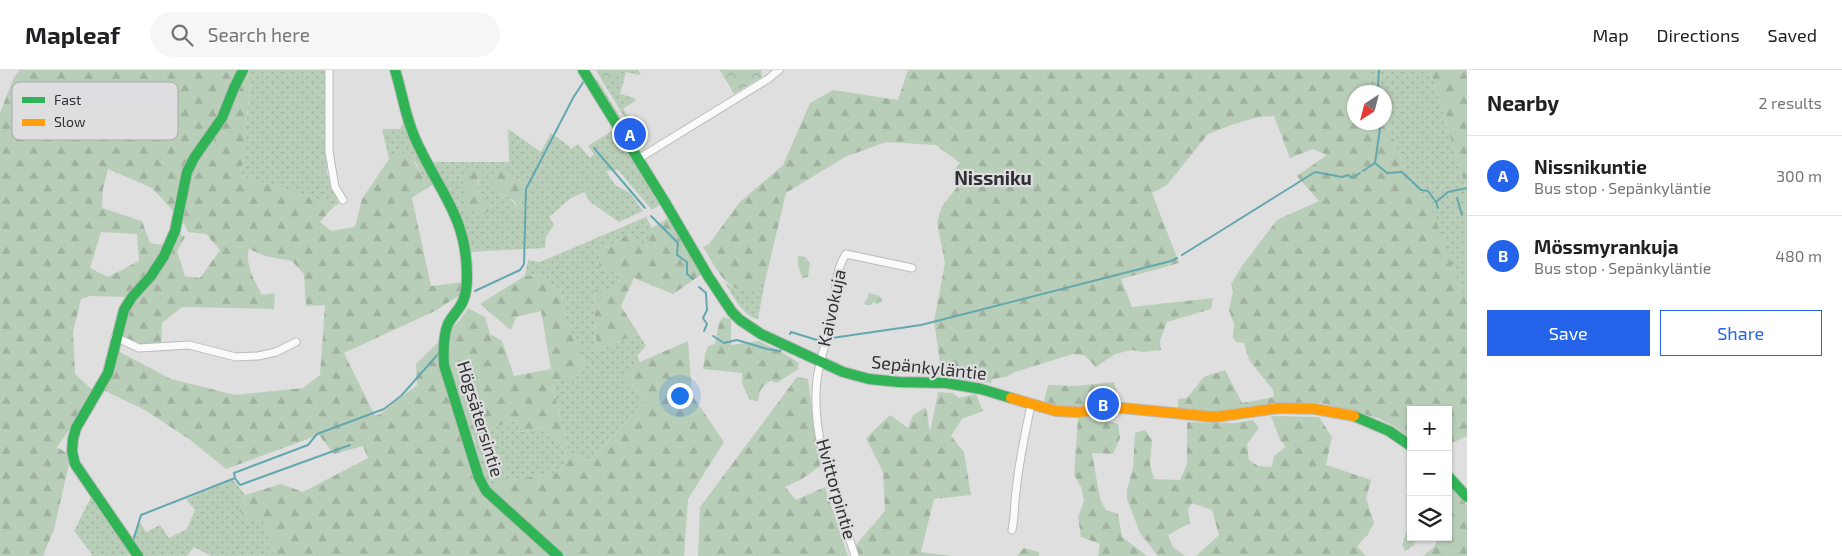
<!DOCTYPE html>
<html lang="en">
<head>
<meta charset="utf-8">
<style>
	:root { --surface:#fff; --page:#f6f6f6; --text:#202124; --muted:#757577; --line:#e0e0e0; --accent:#2563eb }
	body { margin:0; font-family:"Exo 2",sans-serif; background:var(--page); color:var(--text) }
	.controls { position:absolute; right:15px; bottom:15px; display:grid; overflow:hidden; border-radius:0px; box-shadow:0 1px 4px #0004 }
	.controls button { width:45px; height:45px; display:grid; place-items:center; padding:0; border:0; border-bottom:1px solid var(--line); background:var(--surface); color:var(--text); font:25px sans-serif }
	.compass { position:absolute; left:1347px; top:15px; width:45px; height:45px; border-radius:50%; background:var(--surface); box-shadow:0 1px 4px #0004; rotate:216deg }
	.you { position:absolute; left:679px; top:325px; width:18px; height:18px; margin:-12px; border:4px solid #fff; border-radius:50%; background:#1a73e8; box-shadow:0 0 0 8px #1a73e833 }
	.badge { display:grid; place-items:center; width:32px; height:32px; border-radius:50%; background:var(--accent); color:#fff; font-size:16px; font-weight:700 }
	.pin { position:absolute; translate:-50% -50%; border:2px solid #fff; box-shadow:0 1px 5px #0006 }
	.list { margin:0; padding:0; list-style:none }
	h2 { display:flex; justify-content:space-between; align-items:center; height:65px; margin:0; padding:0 20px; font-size:21px }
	h2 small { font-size:16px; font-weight:400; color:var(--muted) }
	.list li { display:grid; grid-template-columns:32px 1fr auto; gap:15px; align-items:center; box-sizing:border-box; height:80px; padding:0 20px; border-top:1px solid var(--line) }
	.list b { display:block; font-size:19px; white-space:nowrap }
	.list p { margin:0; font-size:16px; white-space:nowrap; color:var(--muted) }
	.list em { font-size:16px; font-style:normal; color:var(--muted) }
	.actions { display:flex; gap:10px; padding:15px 20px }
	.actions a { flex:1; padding:11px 0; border:1px solid var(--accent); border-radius:0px; text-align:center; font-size:18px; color:var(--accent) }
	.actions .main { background:var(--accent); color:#fff }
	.icon { flex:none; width:28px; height:28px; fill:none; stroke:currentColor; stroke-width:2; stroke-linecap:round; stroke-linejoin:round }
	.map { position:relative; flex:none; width:1467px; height:486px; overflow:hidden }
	header { display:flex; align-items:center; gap:30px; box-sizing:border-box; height:70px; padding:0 25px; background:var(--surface); border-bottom:1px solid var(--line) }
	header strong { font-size:24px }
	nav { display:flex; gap:28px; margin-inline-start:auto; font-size:18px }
	.search { width:350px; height:45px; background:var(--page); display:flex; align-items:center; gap:12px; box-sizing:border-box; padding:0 18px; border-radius:28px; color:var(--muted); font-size:19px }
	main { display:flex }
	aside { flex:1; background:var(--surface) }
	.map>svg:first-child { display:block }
</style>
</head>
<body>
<header>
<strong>Mapleaf</strong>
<div class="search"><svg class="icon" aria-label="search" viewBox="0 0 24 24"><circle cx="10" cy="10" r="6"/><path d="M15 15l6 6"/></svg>Search here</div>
<nav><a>Map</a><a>Directions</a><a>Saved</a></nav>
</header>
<main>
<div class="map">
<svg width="1467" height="486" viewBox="0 0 1467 486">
	<defs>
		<pattern id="grass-dots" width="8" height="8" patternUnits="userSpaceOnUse" patternTransform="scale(1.25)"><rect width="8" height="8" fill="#b9ceb8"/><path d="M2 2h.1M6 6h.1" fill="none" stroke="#a0b19f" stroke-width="1.8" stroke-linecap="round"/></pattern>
		<pattern id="forest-firs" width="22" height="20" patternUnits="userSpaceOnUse" patternTransform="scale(1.25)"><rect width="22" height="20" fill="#b9ceb8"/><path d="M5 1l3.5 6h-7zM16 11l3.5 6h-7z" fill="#a0b19f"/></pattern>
		<pattern id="park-crowns" width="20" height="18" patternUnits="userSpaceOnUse" patternTransform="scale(1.25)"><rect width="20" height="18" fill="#b9ceb8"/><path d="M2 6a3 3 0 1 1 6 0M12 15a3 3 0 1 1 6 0" fill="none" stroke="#a0b19f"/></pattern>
	</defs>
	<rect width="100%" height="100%" fill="#dfdfdf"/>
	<g fill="url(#grass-dots)" fill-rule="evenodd">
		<polygon points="248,0 327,0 325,34 327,103 339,134 335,135 241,106 251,9"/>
		<polygon points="607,0 638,0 641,4 638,5 626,2 620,24 635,28 636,30 623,39 637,57 648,52 634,61 632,60 600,7"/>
		<polygon points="1365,0 1430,0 1467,122 1467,234 1414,121 1385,49 1384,22 1374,22"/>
		<polygon points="597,9 629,61 621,55 595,11"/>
		<polygon points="405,50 436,113 427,118 417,94 399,81 389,89 382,59 400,59"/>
		<path d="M508 59 541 82 551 63C558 69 566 72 571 79L578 74 590 88 594 84 588 76 615 59 650 119 662 133 652 140 618 100 606 101 615 115 630 123 643 141 619 152 590 132 584 122 571 128 549 147 554 155 546 167 545 178 470 182 428 92H509ZM482 99 477 119 483 126V135L466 139V120ZM500 101 524 113 533 114 522 131 521 140H518C513 130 506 123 495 124L494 117Z"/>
		<polygon points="646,147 652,158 647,177 628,164 600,181 623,205 613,222 593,221 597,281 638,263 646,276 637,286 640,292 627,307 644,331 590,392 568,381 552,311 579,305 585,291 567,255 560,219 546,213 545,205 525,206 528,190 540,192"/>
		<path d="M725 213C739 220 749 223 764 216L758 249C743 247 732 224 725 213Z"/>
		<path d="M516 350 520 362 543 358C559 368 562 375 567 393L559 402 490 414 484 407 473 365Z"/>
		<polygon points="233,409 245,425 239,440 263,452 273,474 274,486 211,486 194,477 187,486 143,486 132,469 139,451 146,462 160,455 169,468 187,459 195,440 186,429"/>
		<polygon points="91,427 130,482 129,486 90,486 92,484 74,461"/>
	</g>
	<g fill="url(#forest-firs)" fill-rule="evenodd">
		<path d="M20 0H239L228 17 218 46 206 65 175 143 152 118 108 99 103 119 102 138 142 151 150 173 164 175 152 200 128 227 90 226 81 229 73 262 75 304 96 323 57 377 68 384 70 390 54 459 43 486H0V43L14 7ZM101 162 137 164 139 191 108 207 90 198Z"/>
		<path d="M248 0 251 9 241 106 335 135 320 152 331 161 355 157 362 129 389 89 399 81C416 87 420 103 427 118L412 128 431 216 464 212 460 225 435 241 344 283 375 346 380 344 417 315 416 294 461 249 468 238 485 247 490 264 502 271 514 306 551 299 541 241 516 247 511 260 480 234 525 206 545 205 546 213 560 219 567 255 585 291 579 305 552 312 568 381 590 392 644 331 627 307 640 292 688 271 692 325 724 372 688 429 684 486H274L273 474 263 452H249L239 440 245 425 281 414 303 422 368 388 363 376 334 384 319 365 226 399 189 369 143 339 103 320 118 281 171 309 235 325 303 318 320 305 325 235 306 236 304 204 292 191 265 186 249 179C245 195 254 210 262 225L275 223 274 239 182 237 162 253 161 274 140 275 120 266 133 232 177 162 185 167 177 181 185 206 200 208 220 180 206 164 188 162 182 150 191 106 199 89 225 52 236 22ZM516 350 520 362 543 358C559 368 562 375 567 393L559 402 490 414 479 408 466 369 473 365Z"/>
		<path d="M908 0H1365L1374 22H1354V52H1384L1385 49 1414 121 1428 130 1467 234V366L1448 375V340H1411V369L1395 357 1378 348 1320 333 1268 336 1223 344 1178 342V329L1187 328 1204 307 1225 300 1242 333 1274 327 1273 320 1249 290 1244 273 1236 272 1233 267 1234 254 1229 240 1233 221 1231 214 1242 196 1277 150 1319 131 1297 106 1327 85 1313 79 1290 88 1274 46 1259 47 1234 54 1208 64 1167 115 1152 123 1179 193 1121 209 1132 237 1213 228 1211 239 1167 252 1160 271 1161 280 1143 282 1132 280 1115 284 1096 297 1084 285 1073 284 1015 302 1006 307 992 309 991 313 942 307 934 251 945 193 937 152 942 136 963 110 954 100 960 93 936 75 886 72 845 87 786 123 764 216C730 232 718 201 703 177L709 174 740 132 783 95 810 33 833 20 898 30Z"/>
		<polygon points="1430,0 1467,0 1467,122"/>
		<polygon points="464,98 482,99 484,110 478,110 477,119 483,126 483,134 490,131 492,139 480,147 475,140 469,143 466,139 466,120 462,111"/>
		<polygon points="500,101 524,113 533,114 522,131 521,140 518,140 514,131 502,124 495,125 491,109"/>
		<polygon points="668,148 702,204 673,224 634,208 621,236 638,263 597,281 593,220 613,222 623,205 599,199 600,181 628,164 647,176 652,158"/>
		<path d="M723 247 731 249V275L759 271 780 281 799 293 798 299 777 313 771 311C761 316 759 321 758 332L749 329 742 313V303L703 299 705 284 708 276 715 274 719 253Z"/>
		<polygon points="797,307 808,309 820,396 802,409 785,417 796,430 825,417 848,486 698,486 700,437"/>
		<polygon points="1114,312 1120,334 1087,339 1044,335 1044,331 1048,315 1076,316"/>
		<polygon points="938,322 953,323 959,328 976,324 983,341 962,349 951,366 964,382 971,425 934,429 921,482 952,486 858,486 855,476 885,441 883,402 866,368 890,345 908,358 913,345 926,337 930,362"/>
		<polygon points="1095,346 1118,354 1120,368 1113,384 1092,383 1100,429 1106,440 1118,444 1122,467 1147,486 1098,486 1100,474 1081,467 1078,447 1084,431 1081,417 1074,405 1078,348"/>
		<polygon points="1271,346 1319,347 1332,367 1326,395 1371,410 1366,428 1374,453 1368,464 1357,476 1366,486 1196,486 1219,465 1212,440 1192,433 1188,439 1190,453 1168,465 1173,477 1185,486 1158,486 1140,463 1127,429 1127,420 1133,398 1135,363 1145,360 1152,370 1150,395 1154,409 1180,410 1187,394 1187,352 1235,353 1253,350 1259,358 1247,374 1249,390 1258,396 1272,397 1274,386 1286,377 1280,370"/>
		<polygon points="1448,419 1454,419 1467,436 1467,486 1423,486 1435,476 1438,467 1448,467"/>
		<polygon points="1411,448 1411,467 1417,467 1414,475 1405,481 1402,475"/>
		<polygon points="1024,478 1039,482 1039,486 1017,486"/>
	</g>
	<g fill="url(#park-crowns)">
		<polygon points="596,0 622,0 603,12"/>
		<polygon points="720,0 761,0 762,7 734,24"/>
		<path d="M798 186 805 187 810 193 808 207 803 208C799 201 797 194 798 186Z"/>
		<polygon points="868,223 878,225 882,229 882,232 876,234 874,232 871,235 866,235 864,233 868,227"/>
	</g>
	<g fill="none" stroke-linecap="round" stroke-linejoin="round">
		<g stroke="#64a8af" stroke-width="2">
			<polyline points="1379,0 1378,15 1380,22"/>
			<polyline points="594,78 645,138"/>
			<polyline points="1375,93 1381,52"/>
			<polyline points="1363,101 1375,93 1387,103 1402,102 1421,120 1428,121 1436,132 1438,138"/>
			<polyline points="1457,128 1462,145"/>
			<polyline points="1436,132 1448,122 1467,118"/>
			<polyline points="651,146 678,173 677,185 687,192 687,204 693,209"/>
			<polyline points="1182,185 1315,102 1342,107 1348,105 1352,108 1360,103"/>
			<polyline points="699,217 706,223 707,240 703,248 707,254 704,261"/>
			<polyline points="475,221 520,200 524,194 526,119 573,28 584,11"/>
			<polyline points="790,264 791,262 817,270 822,269"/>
			<polyline points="713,266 724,273 737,270 767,279 780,281 781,280"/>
			<polyline points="832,268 921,255 1171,191 1177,188"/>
			<polyline points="235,408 240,415 350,375"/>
			<polyline points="133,471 141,445 235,408 234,403 308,375 317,364 384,339 401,326 439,283"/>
		</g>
		<defs>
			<g id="street">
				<polyline points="329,0 329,81 335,117 343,130"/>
				<polyline points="638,89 768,9 779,0"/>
				<polyline points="115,267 139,278 189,275 236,287 258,286 276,282 296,272"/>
				<path d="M1012 460C1015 447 1014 434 1016 421 1019 392 1025 363 1031 335"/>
				<path d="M855 486C837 429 810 370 817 309 820 287 829 265 833 243 836 223 834 202 846 184L912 198"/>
			</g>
			<g id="fast">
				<path d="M395 0C402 22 405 45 414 66 436 118 467 144 467 206 467 217 466 229 459 238 455 244 451 248 448 254 443 267 443 281 444 295L479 408 486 421 558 486"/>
				<polyline points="583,0 666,134 708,206 732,242 740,250 761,264 843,302 869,309 899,312 946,313 981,319 1011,328"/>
				<polyline points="1354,346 1389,361 1411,376"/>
				<polyline points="1448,406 1467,427"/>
				<polyline points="138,486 75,394 72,381 73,369 76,358 108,303 124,240 132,227 151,206 164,186 175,161 187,102 194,88 222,48 234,18 243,0"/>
			</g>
			<polyline id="slow" points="1011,328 1056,341 1078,342 1122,338 1215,347 1279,338 1315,339 1354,346"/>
		</defs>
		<use href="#street" stroke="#bbb" stroke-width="9"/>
		<use href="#fast" stroke="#bbb" stroke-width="12"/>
		<use href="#slow" stroke="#bbb" stroke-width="12"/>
		<use href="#street" stroke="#fafafa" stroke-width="7"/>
		<use href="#fast" stroke="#30b455" stroke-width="10"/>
		<use href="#slow" stroke="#ff9f0a" stroke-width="10"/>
	</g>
	<g text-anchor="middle" stroke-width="4.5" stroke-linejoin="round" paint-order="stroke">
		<g font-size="18" fill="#323233" stroke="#dedee0">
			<text transform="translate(832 238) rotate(-78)" y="6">Kaivokuja</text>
			<text transform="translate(929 298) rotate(6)" y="6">Sepänkyläntie</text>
			<text transform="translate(480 349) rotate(73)" y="6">Högsätersintie</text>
			<text transform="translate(836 419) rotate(74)" y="6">Hvittorpintie</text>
		</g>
		<g font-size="19" font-weight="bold" fill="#2f3031" stroke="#dedee0">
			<text x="993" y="115">Nissniku</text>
		</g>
	</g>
	<rect x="12" y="12" width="166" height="58" rx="8" fill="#dedee0" stroke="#aaaaac" stroke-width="1"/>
	<rect x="22" y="27" width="23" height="6" fill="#30b455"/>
	<rect x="22" y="49" width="23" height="7" fill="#ff9f0a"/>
	<g font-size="14" fill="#323233">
		<text x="54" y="35">Fast</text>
		<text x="54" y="57">Slow</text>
	</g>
</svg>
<div class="controls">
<button>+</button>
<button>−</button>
<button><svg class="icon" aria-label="layers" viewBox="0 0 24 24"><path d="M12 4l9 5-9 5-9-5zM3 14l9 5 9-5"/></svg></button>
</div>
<svg class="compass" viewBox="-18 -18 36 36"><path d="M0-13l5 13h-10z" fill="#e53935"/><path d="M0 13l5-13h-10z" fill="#757577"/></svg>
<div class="you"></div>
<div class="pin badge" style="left:630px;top:64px">A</div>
<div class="pin badge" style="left:1103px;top:334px">B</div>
</div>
<aside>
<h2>Nearby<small>2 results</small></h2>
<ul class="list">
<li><span class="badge">A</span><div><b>Nissnikuntie</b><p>Bus stop · Sepänkyläntie</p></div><em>300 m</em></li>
<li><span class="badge">B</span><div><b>Mössmyrankuja</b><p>Bus stop · Sepänkyläntie</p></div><em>480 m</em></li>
</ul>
<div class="actions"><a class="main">Save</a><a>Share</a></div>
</aside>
</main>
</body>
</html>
